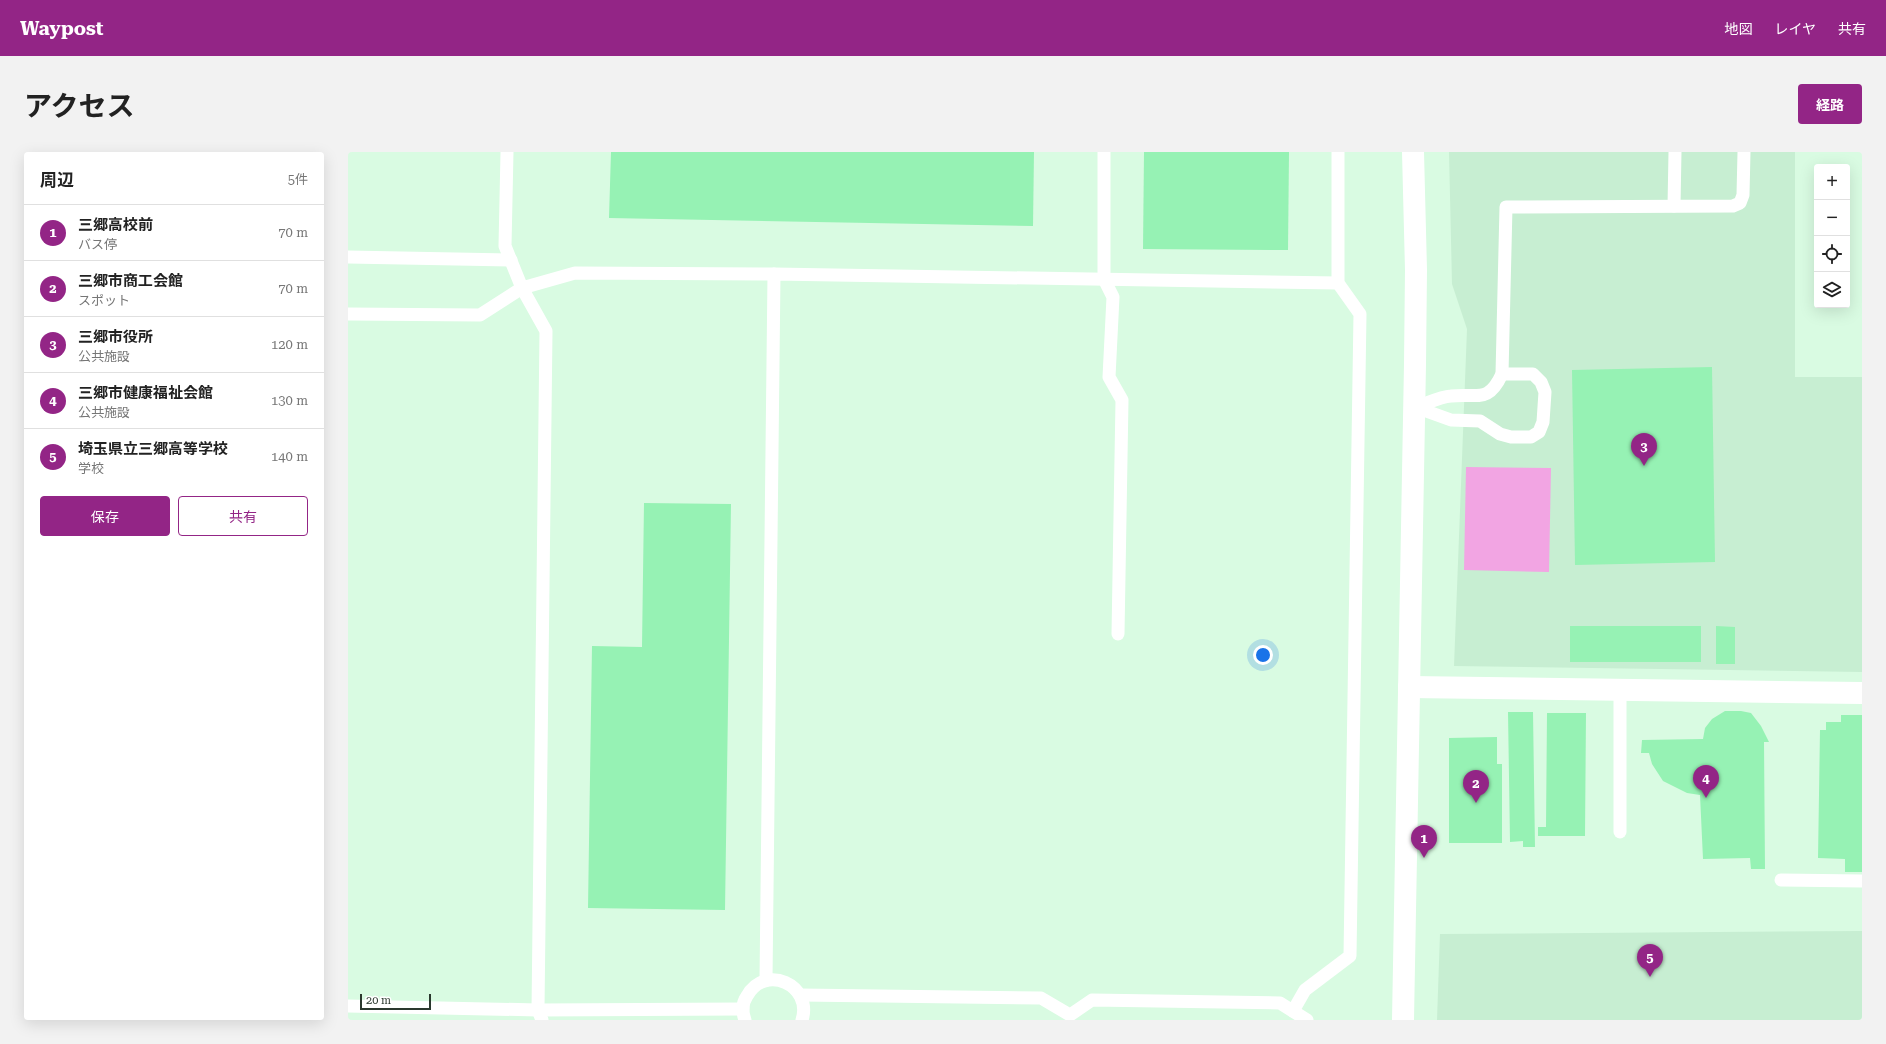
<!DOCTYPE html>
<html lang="ja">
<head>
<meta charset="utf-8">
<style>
	:root { --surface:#fff; --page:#f2f2f2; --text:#222; --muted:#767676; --line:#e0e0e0; --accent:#932586 }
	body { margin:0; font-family:"Roboto Serif","Noto Sans JP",serif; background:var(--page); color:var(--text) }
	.controls { position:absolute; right:12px; top:12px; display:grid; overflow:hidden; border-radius:4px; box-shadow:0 4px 16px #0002 }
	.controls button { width:36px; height:36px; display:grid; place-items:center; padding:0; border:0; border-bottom:1px solid var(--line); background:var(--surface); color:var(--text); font:20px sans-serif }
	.scale { position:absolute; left:12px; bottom:10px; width:71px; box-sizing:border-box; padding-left:4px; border:2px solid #2b382e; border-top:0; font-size:11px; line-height:14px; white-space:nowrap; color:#2b382e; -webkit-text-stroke:3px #fff; paint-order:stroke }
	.you { position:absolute; left:915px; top:503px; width:14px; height:14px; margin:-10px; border:3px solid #fff; border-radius:50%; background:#1a73e8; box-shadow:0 0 0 6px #1a73e833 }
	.badge { display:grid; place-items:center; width:26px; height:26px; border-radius:50%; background:var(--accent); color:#fff; font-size:13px; font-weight:700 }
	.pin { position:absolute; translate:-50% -33px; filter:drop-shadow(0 1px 2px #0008) }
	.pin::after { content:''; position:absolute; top:21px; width:14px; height:12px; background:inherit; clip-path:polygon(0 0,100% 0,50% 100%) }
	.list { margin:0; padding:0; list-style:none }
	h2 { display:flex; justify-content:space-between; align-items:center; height:52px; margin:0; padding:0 16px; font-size:17px }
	h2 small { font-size:13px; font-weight:400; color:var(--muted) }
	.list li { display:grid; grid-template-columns:26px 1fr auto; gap:12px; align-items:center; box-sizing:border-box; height:56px; padding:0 16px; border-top:1px solid var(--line) }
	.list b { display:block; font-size:15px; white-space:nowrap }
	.list p { margin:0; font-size:13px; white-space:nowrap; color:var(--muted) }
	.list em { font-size:13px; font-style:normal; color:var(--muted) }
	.actions { display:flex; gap:8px; padding:12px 16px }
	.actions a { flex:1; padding:9px 0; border:1px solid var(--accent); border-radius:4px; text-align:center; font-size:14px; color:var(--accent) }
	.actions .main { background:var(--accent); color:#fff }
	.icon { flex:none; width:22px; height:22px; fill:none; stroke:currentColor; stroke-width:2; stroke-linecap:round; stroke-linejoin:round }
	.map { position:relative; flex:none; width:1514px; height:868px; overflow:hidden; border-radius:4px }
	header { display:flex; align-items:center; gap:24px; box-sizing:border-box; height:56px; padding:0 20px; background:var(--accent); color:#fff }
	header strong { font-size:19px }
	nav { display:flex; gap:22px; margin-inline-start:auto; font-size:14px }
	.intro { display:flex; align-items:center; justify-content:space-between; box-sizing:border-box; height:96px; padding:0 24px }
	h1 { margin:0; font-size:28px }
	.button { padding:10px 18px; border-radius:4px; background:var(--accent); color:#fff; font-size:14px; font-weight:700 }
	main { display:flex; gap:24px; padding:0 24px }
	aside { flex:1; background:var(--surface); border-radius:4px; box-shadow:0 4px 16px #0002 }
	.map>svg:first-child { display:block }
</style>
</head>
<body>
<header>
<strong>Waypost</strong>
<nav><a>地図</a><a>レイヤ</a><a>共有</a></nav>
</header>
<div class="intro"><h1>アクセス</h1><a class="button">経路</a></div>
<main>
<aside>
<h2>周辺<small>5件</small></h2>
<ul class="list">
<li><span class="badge">1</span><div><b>三郷高校前</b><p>バス停</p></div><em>70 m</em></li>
<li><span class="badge">2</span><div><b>三郷市商工会館</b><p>スポット</p></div><em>70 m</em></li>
<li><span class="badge">3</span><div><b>三郷市役所</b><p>公共施設</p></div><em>120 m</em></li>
<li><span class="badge">4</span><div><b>三郷市健康福祉会館</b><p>公共施設</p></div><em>130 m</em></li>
<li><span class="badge">5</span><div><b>埼玉県立三郷高等学校</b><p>学校</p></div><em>140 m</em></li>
</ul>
<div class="actions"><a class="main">保存</a><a>共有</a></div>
</aside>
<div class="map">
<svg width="1514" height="868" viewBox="0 0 1514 868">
	<rect width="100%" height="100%" fill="#d9fbe2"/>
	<g fill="#c7eed2">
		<polygon points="1101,0 1447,0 1447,225 1514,225 1514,520 1106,514 1119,177 1104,132"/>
		<polygon points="1514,779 1514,868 1089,868 1092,782"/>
	</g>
	<polygon fill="#f2a5e3" points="1118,315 1203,316 1201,420 1116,418"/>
	<g fill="#96f2b4">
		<polygon points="263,0 686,0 685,74 261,66"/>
		<polygon points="796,0 941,0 940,98 795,97"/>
		<polygon points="1364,215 1367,410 1227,413 1224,218"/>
		<polygon points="296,351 383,352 377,758 240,756 244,494 294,495"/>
		<rect x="1222" y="474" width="131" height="36"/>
		<polygon points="1368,474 1387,475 1387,512 1368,512"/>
		<polygon points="1377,559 1393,559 1403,561 1413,574 1421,590 1416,590 1417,717 1403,717 1402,706 1355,707 1352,643 1339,641 1315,629 1304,612 1301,601 1293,601 1294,588 1355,587 1357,576 1364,567"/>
		<polygon points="1160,560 1185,560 1187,695 1175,695 1175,689 1162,690"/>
		<polygon points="1199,561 1238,561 1237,684 1190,684 1190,675 1198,675"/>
		<polygon points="1493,563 1514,563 1514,720 1497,720 1497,707 1470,706 1472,578 1478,578 1478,570 1493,570"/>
		<polygon points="1149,585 1149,612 1154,612 1154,691 1101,691 1101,586"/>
	</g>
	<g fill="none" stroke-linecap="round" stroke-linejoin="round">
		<g stroke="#fff" stroke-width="13">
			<polyline points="159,0 157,94 174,136 198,179 190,858 194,868"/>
			<polyline points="756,0 756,127 765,145 761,225 774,248 770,482"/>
			<polyline points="1326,54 1327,0"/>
			<polyline points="0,105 163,108"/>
			<polyline points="0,162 132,163 174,136 227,121 426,122"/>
			<path d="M1067 255C1078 252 1091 245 1103 244 1130 241 1140 252 1154 222L1158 55 1385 54 1392 51 1395 43 1396 0"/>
			<polyline points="1067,255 1103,268 1132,269 1152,282 1163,285 1183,285 1191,280 1195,270 1197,240 1193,230 1185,222 1154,222"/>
			<polyline points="1272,680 1272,538"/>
			<polyline points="1433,728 1514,729"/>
			<polyline points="418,828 426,122 990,131"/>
			<polyline points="452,843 693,846 722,863 744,848 932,851 959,868"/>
			<polyline points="0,854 190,858 395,857"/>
			<polyline points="945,859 957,838 1002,804 1012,162 990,131 990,0"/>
			<path d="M397 868C394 860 394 851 399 844 417 811 465 833 454 868"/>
		</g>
		<polyline stroke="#fff" stroke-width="22" points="1061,535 1514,541"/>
		<polyline stroke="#fff" stroke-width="22" points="1055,868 1067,212 1068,118 1065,0"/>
	</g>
</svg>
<div class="controls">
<button>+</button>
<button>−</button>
<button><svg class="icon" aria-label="locate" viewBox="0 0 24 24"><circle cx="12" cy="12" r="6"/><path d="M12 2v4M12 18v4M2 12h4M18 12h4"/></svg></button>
<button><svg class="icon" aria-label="layers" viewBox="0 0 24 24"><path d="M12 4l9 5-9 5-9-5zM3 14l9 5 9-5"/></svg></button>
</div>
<div class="scale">20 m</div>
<div class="you"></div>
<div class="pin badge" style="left:1076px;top:706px">1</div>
<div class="pin badge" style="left:1128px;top:651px">2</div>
<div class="pin badge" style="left:1296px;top:314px">3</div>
<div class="pin badge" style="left:1358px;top:646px">4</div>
<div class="pin badge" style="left:1302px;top:825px">5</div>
</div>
</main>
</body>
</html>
